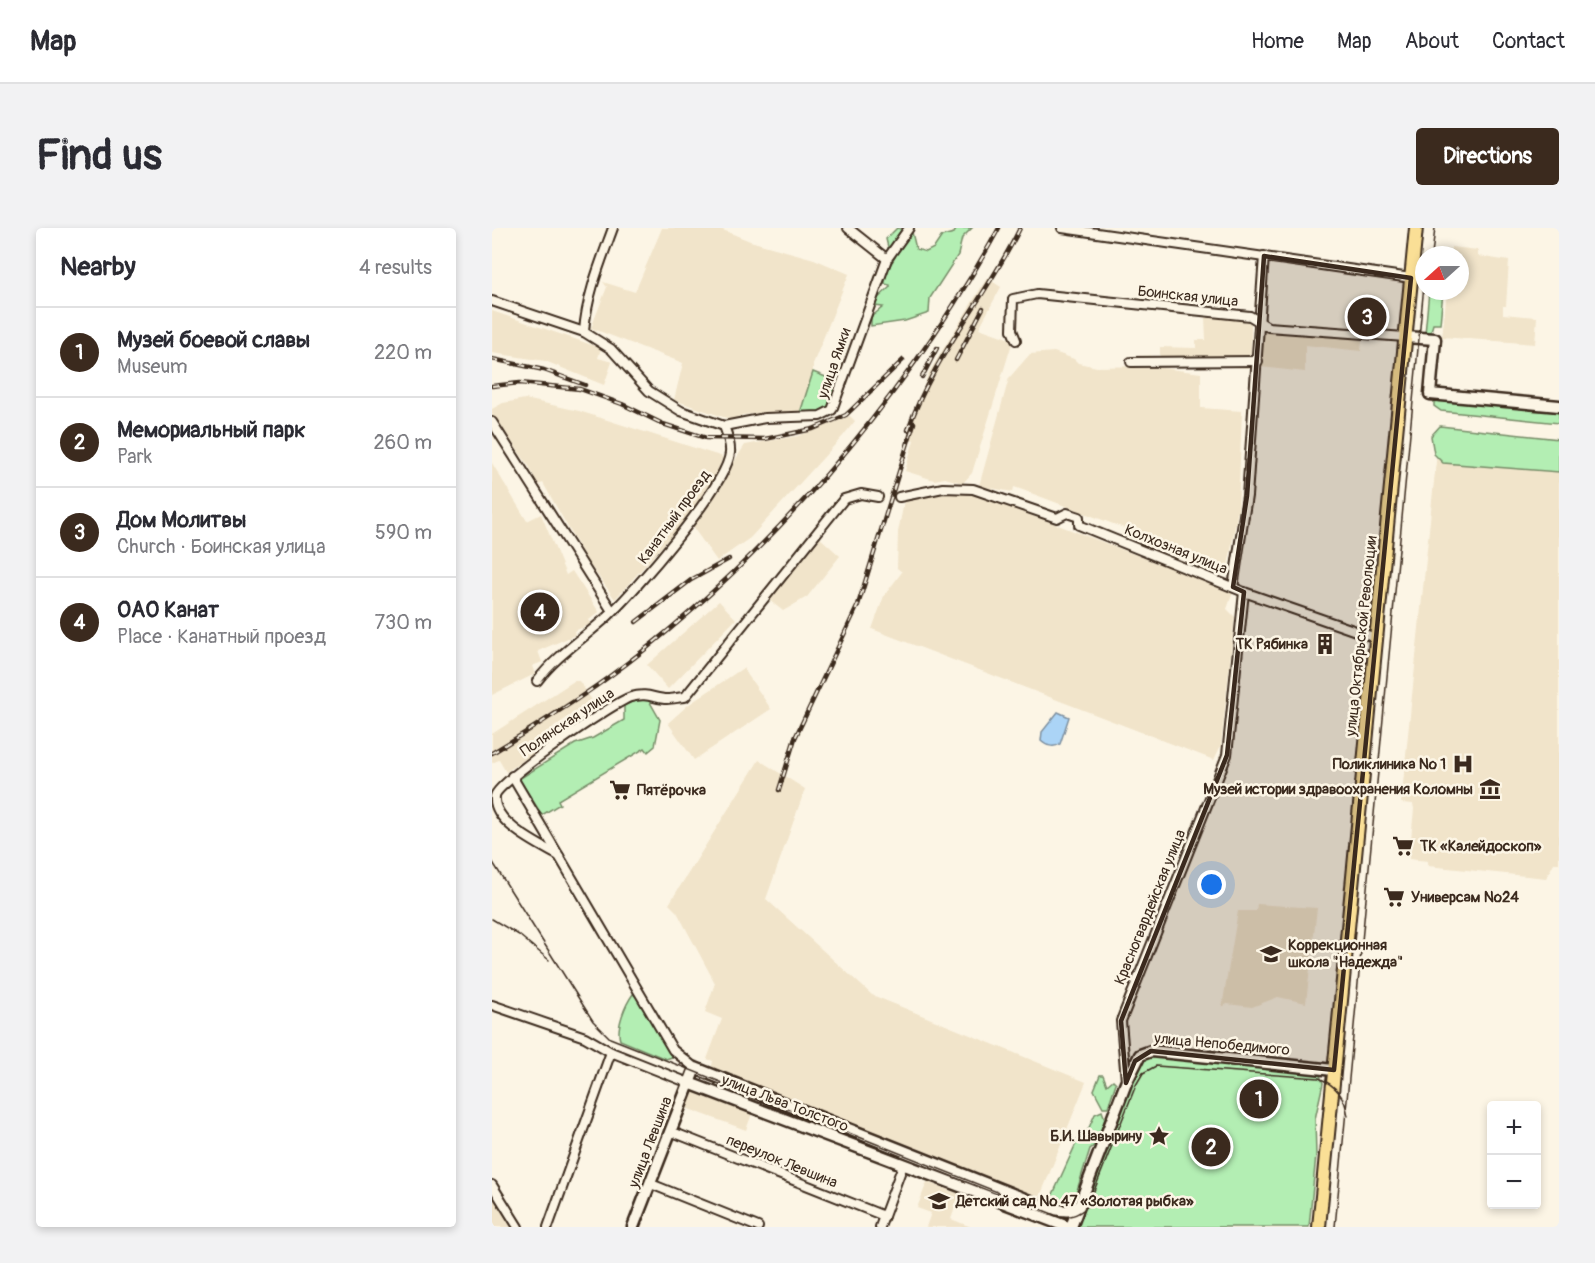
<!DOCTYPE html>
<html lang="en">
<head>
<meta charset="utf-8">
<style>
	:root { --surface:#fff; --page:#f2f2f3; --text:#2b2b33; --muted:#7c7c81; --line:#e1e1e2; --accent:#3b2a1e }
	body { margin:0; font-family:Pangolin,sans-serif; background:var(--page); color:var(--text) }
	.controls { position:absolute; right:18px; bottom:18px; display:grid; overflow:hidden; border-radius:6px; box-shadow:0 3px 9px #0003 }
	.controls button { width:54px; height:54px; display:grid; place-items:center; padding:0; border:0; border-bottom:2px solid var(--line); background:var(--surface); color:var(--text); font:30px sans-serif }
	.compass { position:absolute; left:923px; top:18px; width:54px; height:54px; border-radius:50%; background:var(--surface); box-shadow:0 3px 9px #0003; rotate:249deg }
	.you { position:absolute; left:720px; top:657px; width:21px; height:21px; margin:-15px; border:4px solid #fff; border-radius:50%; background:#1a73e8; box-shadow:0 0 0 9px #1a73e833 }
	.badge { display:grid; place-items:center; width:39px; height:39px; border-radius:50%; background:var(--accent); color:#fff; font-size:20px; font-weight:700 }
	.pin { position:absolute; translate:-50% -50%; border:3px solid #fff; box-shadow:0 2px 6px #0006 }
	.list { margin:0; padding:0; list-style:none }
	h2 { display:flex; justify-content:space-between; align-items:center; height:78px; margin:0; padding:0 24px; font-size:26px }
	h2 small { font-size:20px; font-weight:400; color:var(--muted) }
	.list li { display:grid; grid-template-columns:39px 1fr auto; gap:18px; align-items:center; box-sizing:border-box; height:90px; padding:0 24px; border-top:2px solid var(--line) }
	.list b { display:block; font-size:22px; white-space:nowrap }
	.list p { margin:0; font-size:20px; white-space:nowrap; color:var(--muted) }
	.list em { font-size:20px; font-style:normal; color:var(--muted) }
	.map { position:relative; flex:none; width:1067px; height:999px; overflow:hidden; border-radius:6px }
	header { display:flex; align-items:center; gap:36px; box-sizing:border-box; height:84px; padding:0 30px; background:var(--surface); border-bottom:2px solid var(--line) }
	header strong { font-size:28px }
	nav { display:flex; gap:33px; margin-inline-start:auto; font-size:21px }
	.intro { display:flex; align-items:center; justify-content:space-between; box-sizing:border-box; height:144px; padding:0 36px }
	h1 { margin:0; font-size:42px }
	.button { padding:15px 27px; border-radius:6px; background:var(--accent); color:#fff; font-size:21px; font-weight:700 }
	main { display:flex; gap:36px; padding:0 36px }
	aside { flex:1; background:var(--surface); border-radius:6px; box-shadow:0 3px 9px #0003 }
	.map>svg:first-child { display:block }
</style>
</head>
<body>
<header>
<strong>Map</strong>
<nav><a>Home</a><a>Map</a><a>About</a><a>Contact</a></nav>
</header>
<div class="intro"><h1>Find us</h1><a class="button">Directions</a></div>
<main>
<aside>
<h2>Nearby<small>4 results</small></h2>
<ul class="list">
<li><span class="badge">1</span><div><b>Музей боевой славы</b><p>Museum</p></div><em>220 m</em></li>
<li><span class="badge">2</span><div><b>Мемориальный парк</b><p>Park</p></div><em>260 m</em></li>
<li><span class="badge">3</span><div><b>Дом Молитвы</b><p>Church · Боинская улица</p></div><em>590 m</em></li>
<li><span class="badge">4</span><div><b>ОАО Канат</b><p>Place · Канатный проезд</p></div><em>730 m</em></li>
</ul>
</aside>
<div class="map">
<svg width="1067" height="999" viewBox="0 0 1067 999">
	<rect width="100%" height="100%" fill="#fcf5e5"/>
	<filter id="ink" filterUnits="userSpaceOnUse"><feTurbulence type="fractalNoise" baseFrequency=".0167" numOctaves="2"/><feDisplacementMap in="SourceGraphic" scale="12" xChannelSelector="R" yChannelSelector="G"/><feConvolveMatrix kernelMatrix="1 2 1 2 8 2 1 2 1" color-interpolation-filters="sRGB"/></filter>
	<g filter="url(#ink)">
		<g fill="#f1e4ca">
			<polygon points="170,0 226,0 258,13 322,31 357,46 321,136 321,144 308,185 277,184 250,187 240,192 182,172 191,135 99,100 115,59 111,54 143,64"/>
			<polygon points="959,19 986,22 986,28 1017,33 1014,78 1011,78 1011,86 1045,89 1043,116 950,109 955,63 968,63 968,27 958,27"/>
			<polygon points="495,50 509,59 487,100 521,112 480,245 471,255 453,250 442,252 413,243 422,212 415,209 436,146"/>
			<polygon points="0,83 109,120 106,130 120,134 112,157 53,133 0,125"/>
			<polygon points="713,89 759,92 759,140 668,135 668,119 704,120 704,112 714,112"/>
			<polygon points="774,101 870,112 869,123 813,117 813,144 768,139 769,113"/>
			<polygon points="562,124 582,131 586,135 605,139 654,138 709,145 709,180 750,183 746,281 736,339 528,261 522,259 521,264 487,258 517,150 538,126"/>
			<polygon points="33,171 87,183 231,229 221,254 190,296 123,371 95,333 51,255 46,257 37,238 0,187 0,181 11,175"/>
			<polygon points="358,188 363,193 351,208 258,310 225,333 200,298 253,217 306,208"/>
			<polygon points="945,224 1067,236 1067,635 1062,635 1054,650 936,638 936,633 917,631 922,581 921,576 909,575"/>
			<polygon points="0,235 35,293 49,286 74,347 80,343 107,384 97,392 99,396 82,403 83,407 46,423 50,434 40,438 43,446 0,467"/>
			<polygon points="477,263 741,364 735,381 743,389 729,517 722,532 380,401 392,368 410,344 405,340 406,304 412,274 429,269"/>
			<polygon points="326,308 348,328 315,369 291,383 277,372 278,369"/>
			<polygon points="227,373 244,391 176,461 155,437"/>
			<polygon points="251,440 279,481 202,532 176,495 196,477"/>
			<polygon points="82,453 87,453 100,472 54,505 58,515 14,544 7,532 0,535 0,506"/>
			<polygon points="267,532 313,561 274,671 380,767 594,854 546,974 219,842 221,833 215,831 230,791 213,784 223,755 185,684 177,676"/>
			<polygon points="765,676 825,680 814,775 786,769 760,779 735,776 730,779 746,683 764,683"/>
			<polygon points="202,861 261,883 254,902 194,880"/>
			<polygon points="435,954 468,966 459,991 479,999 434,999 439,985 425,980"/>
			<polygon points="1,966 21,999 0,999"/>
		</g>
		<g fill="#b3eeb3" stroke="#778c68" stroke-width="1.5">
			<polygon points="405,0 420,4 424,21 434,24 442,20 450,8 462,5 465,0 480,0 470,10 466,27 438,70 437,85 413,93 379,98 379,89 391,79 383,78 383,73 398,59 398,57 393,56 394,44 403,29 397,23 394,11"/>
			<polygon points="937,63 951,63 948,96 941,96 938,107 933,106"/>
			<polygon points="321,144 344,153 339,179 323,188 308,185"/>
			<polygon points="942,172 1067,182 1067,195 949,183 942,178"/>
			<polygon points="948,198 1067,211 1067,244 951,235 942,226 939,208"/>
			<polygon points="148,469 155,469 168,492 163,518 156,524 153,520 66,572 68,576 50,587 27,551 83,516 101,510 132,492 132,478"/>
			<path d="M141 766 148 772 180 829 174 831 128 812C124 799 133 777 141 766Z"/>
			<polygon points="655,827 828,847 831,855 823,891 824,927 817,999 584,999 645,838"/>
			<polygon points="608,847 611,847 615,857 621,852 624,855 616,879 611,879 602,862"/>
			<path d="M610 883 613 891 604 916 598 921 581 975C573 980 564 980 557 975L587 909 592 911 603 886Z"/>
		</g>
		<path fill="#abd4f6" stroke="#7e90a0" stroke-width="1.5" d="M566 484 577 489 568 516C562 520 554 518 549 513L550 504Z"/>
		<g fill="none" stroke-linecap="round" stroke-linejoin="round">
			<defs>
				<g id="minor">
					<path d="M121 0C109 33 94 69 92 104L119 121 157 163 189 183 232 198"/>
					<polyline points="356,0 395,31"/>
					<polyline points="570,0 919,50"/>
					<polyline points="0,73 92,104"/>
					<polyline points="524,112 520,102 521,71 545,66 758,88 776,99 913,109"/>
					<polyline points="639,134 766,133"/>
					<polyline points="0,194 120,383"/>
					<polyline points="232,198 273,190 328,188 340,182 395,31 417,0"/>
					<polyline points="407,269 451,260 481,261 565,290 575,285 587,289 587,297 752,364 884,410"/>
					<polyline points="741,359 755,268 772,28"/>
					<path d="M45 453C65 427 92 410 116 388 142 364 235 257 238 225 239 216 235 206 232 198"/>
					<polyline points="20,548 181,822 203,840"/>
					<path d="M67 628C48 617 0 595 3 568 5 554 122 474 139 469 156 464 162 471 175 471 181 471 188 469 193 469L352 271 369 266 386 269"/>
					<polyline points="0,777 93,809 119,824 197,855"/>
					<polyline points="634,853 629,793 735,527 752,364"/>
					<polyline points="178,903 392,988"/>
					<polyline points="159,956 266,999"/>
					<polyline points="0,957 26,999"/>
					<polyline points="56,999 119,824"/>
					<polyline points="388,999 411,937"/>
				</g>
				<g id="tertiary">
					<polyline points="913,109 943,111 938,166 1067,178"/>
					<polyline points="197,855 576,999"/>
					<polyline points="141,999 203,840 558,981 575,983 586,979"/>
					<polyline points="579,999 634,855 648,827 659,823 842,842"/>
				</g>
				<polyline id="primary" points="827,999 924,0"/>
			</defs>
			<use href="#minor" stroke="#3b2a1e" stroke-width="12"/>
			<use href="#tertiary" stroke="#3b2a1e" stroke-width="15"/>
			<use href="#primary" stroke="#3b2a1e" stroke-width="16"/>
			<use href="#minor" stroke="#fcf5e5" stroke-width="8"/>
			<use href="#tertiary" stroke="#fcf5e5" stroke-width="10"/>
			<use href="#primary" stroke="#fadf96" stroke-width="12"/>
			<g stroke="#3b2a1e" stroke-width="1.5">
				<polyline points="940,27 943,0"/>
				<path d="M0 633 101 793 118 810 563 987C577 990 585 988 596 978L644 857 651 845 664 838 827 850C845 858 853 869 856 888"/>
				<polyline points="0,691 27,707 57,732"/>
				<polyline points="843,999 932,57"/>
			</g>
			<defs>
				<g id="rail">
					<polyline points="0,131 52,142 93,157"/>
					<polyline points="464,132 491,80"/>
					<polyline points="430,149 445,120"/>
					<polyline points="0,158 28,155 88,161 130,176 171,196 214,210 273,211 321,201 354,187 411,132"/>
					<path d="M416 202C440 129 495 69 528 0"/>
					<polyline points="144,394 199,352 237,331"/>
					<path d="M0 525C39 501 77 478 114 451 271 337 414 170 507 0"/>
					<polyline points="287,562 303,510 366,377 422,195"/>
				</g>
			</defs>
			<use href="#rail" stroke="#3b2a1e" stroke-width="4.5"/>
			<use href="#rail" stroke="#fcf5e5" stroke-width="2" stroke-dasharray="7" stroke-linecap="butt"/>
		</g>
	</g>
	<path fill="#3b2a1e" fill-opacity="0.2" stroke="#3b2a1e" stroke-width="4.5" stroke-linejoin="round" d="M772 28 919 50 842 842 659 823 643 833 634 855 629 793 735 527 752 364 741 359 755 268Z"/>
	<defs>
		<symbol id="building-bare" viewBox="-9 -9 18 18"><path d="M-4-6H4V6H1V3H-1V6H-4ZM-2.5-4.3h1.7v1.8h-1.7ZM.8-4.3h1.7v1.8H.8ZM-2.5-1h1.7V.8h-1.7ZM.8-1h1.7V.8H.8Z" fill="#3b2a1e" stroke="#fcf5e5" stroke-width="2.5" paint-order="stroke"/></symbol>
		<symbol id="hospital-bare" viewBox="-9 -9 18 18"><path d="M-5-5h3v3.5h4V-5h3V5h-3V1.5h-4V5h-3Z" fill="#3b2a1e" stroke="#fcf5e5" stroke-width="2.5" paint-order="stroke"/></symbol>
		<symbol id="museum-bare" viewBox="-9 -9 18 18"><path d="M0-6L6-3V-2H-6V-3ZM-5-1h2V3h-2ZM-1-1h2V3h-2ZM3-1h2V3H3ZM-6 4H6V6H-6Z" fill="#3b2a1e" stroke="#fcf5e5" stroke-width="2.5" paint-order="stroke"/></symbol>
		<symbol id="supermarket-bare" viewBox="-9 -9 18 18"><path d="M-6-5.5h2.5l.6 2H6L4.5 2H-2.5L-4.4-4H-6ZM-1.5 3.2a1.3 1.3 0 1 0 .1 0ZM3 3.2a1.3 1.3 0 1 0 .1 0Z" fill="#3b2a1e" stroke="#fcf5e5" stroke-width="2.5" paint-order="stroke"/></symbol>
		<symbol id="school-bare" viewBox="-9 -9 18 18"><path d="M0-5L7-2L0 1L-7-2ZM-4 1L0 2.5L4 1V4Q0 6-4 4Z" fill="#3b2a1e" stroke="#fcf5e5" stroke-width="2.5" paint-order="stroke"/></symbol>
		<symbol id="sight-bare" viewBox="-9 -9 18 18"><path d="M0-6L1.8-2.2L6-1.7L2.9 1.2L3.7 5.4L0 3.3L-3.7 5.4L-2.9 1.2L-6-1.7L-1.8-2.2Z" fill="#3b2a1e" stroke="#fcf5e5" stroke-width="2.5" paint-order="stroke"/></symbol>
	</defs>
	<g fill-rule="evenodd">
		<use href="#building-bare" x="818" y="401" width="30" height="30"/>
		<use href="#hospital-bare" x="956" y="521" width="30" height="30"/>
		<use href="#museum-bare" x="983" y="546" width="30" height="30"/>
		<use href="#supermarket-bare" x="113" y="547" width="30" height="30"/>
		<use href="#supermarket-bare" x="896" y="603" width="30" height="30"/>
		<use href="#supermarket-bare" x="887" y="654" width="30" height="30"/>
		<use href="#school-bare" x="764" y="711" width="30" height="30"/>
		<use href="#sight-bare" x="652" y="893" width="30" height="30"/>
		<use href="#school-bare" x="432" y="958" width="30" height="30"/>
	</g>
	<g text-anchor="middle" stroke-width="5" stroke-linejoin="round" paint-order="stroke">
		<g font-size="15" fill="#3b2a1e" stroke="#fcf5e5">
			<text transform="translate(696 68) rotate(6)" y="5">Боинская улица</text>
			<text transform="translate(342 135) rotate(-71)" y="5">улица Ямки</text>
			<text transform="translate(182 289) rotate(-54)" y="5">Канатный проезд</text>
			<text transform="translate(684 321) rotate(22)" y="5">Колхозная улица</text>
			<text transform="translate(869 408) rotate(-84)" y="5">улица Октябрьской Революции</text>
			<text transform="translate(75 494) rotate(-34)" y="5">Полянская улица</text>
			<text transform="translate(658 679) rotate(-68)" y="5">Красногвардейская улица</text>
			<text transform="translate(730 816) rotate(5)" y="5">улица Непобедимого</text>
			<text transform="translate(293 875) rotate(21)" y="5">улица Льва Толстого</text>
			<text transform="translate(158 914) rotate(-69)" y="5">улица Левшина</text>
			<text transform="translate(290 933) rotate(22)" y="5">переулок Левшина</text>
		</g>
		<g font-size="15" font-weight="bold" fill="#3b2a1e" stroke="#fcf5e5" text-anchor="start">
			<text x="816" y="421" text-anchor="end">ТК Рябинка</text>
			<text x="954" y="541" text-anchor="end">Поликлиника № 1</text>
			<text x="981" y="566" text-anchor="end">Музей истории здравоохранения Коломны</text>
			<text x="145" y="567">Пятёрочка</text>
			<text x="928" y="623">ТК «Калейдоскоп»</text>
			<text x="919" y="674">Универсам №24</text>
			<text x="796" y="722">Коррекционная<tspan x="796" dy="17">школа "Надежда"</tspan></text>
			<text x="650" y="913" text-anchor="end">Б.И. Шавырину</text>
			<text x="464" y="978">Детский сад № 47 «Золотая рыбка»</text>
		</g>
	</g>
</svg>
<div class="controls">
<button>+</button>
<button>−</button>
</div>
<svg class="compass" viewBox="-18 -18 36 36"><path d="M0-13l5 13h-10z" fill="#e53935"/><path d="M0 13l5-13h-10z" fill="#7c7c81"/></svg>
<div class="you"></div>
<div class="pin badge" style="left:767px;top:871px">1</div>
<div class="pin badge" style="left:719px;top:919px">2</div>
<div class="pin badge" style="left:875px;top:89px">3</div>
<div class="pin badge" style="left:48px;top:384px">4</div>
</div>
</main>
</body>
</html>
